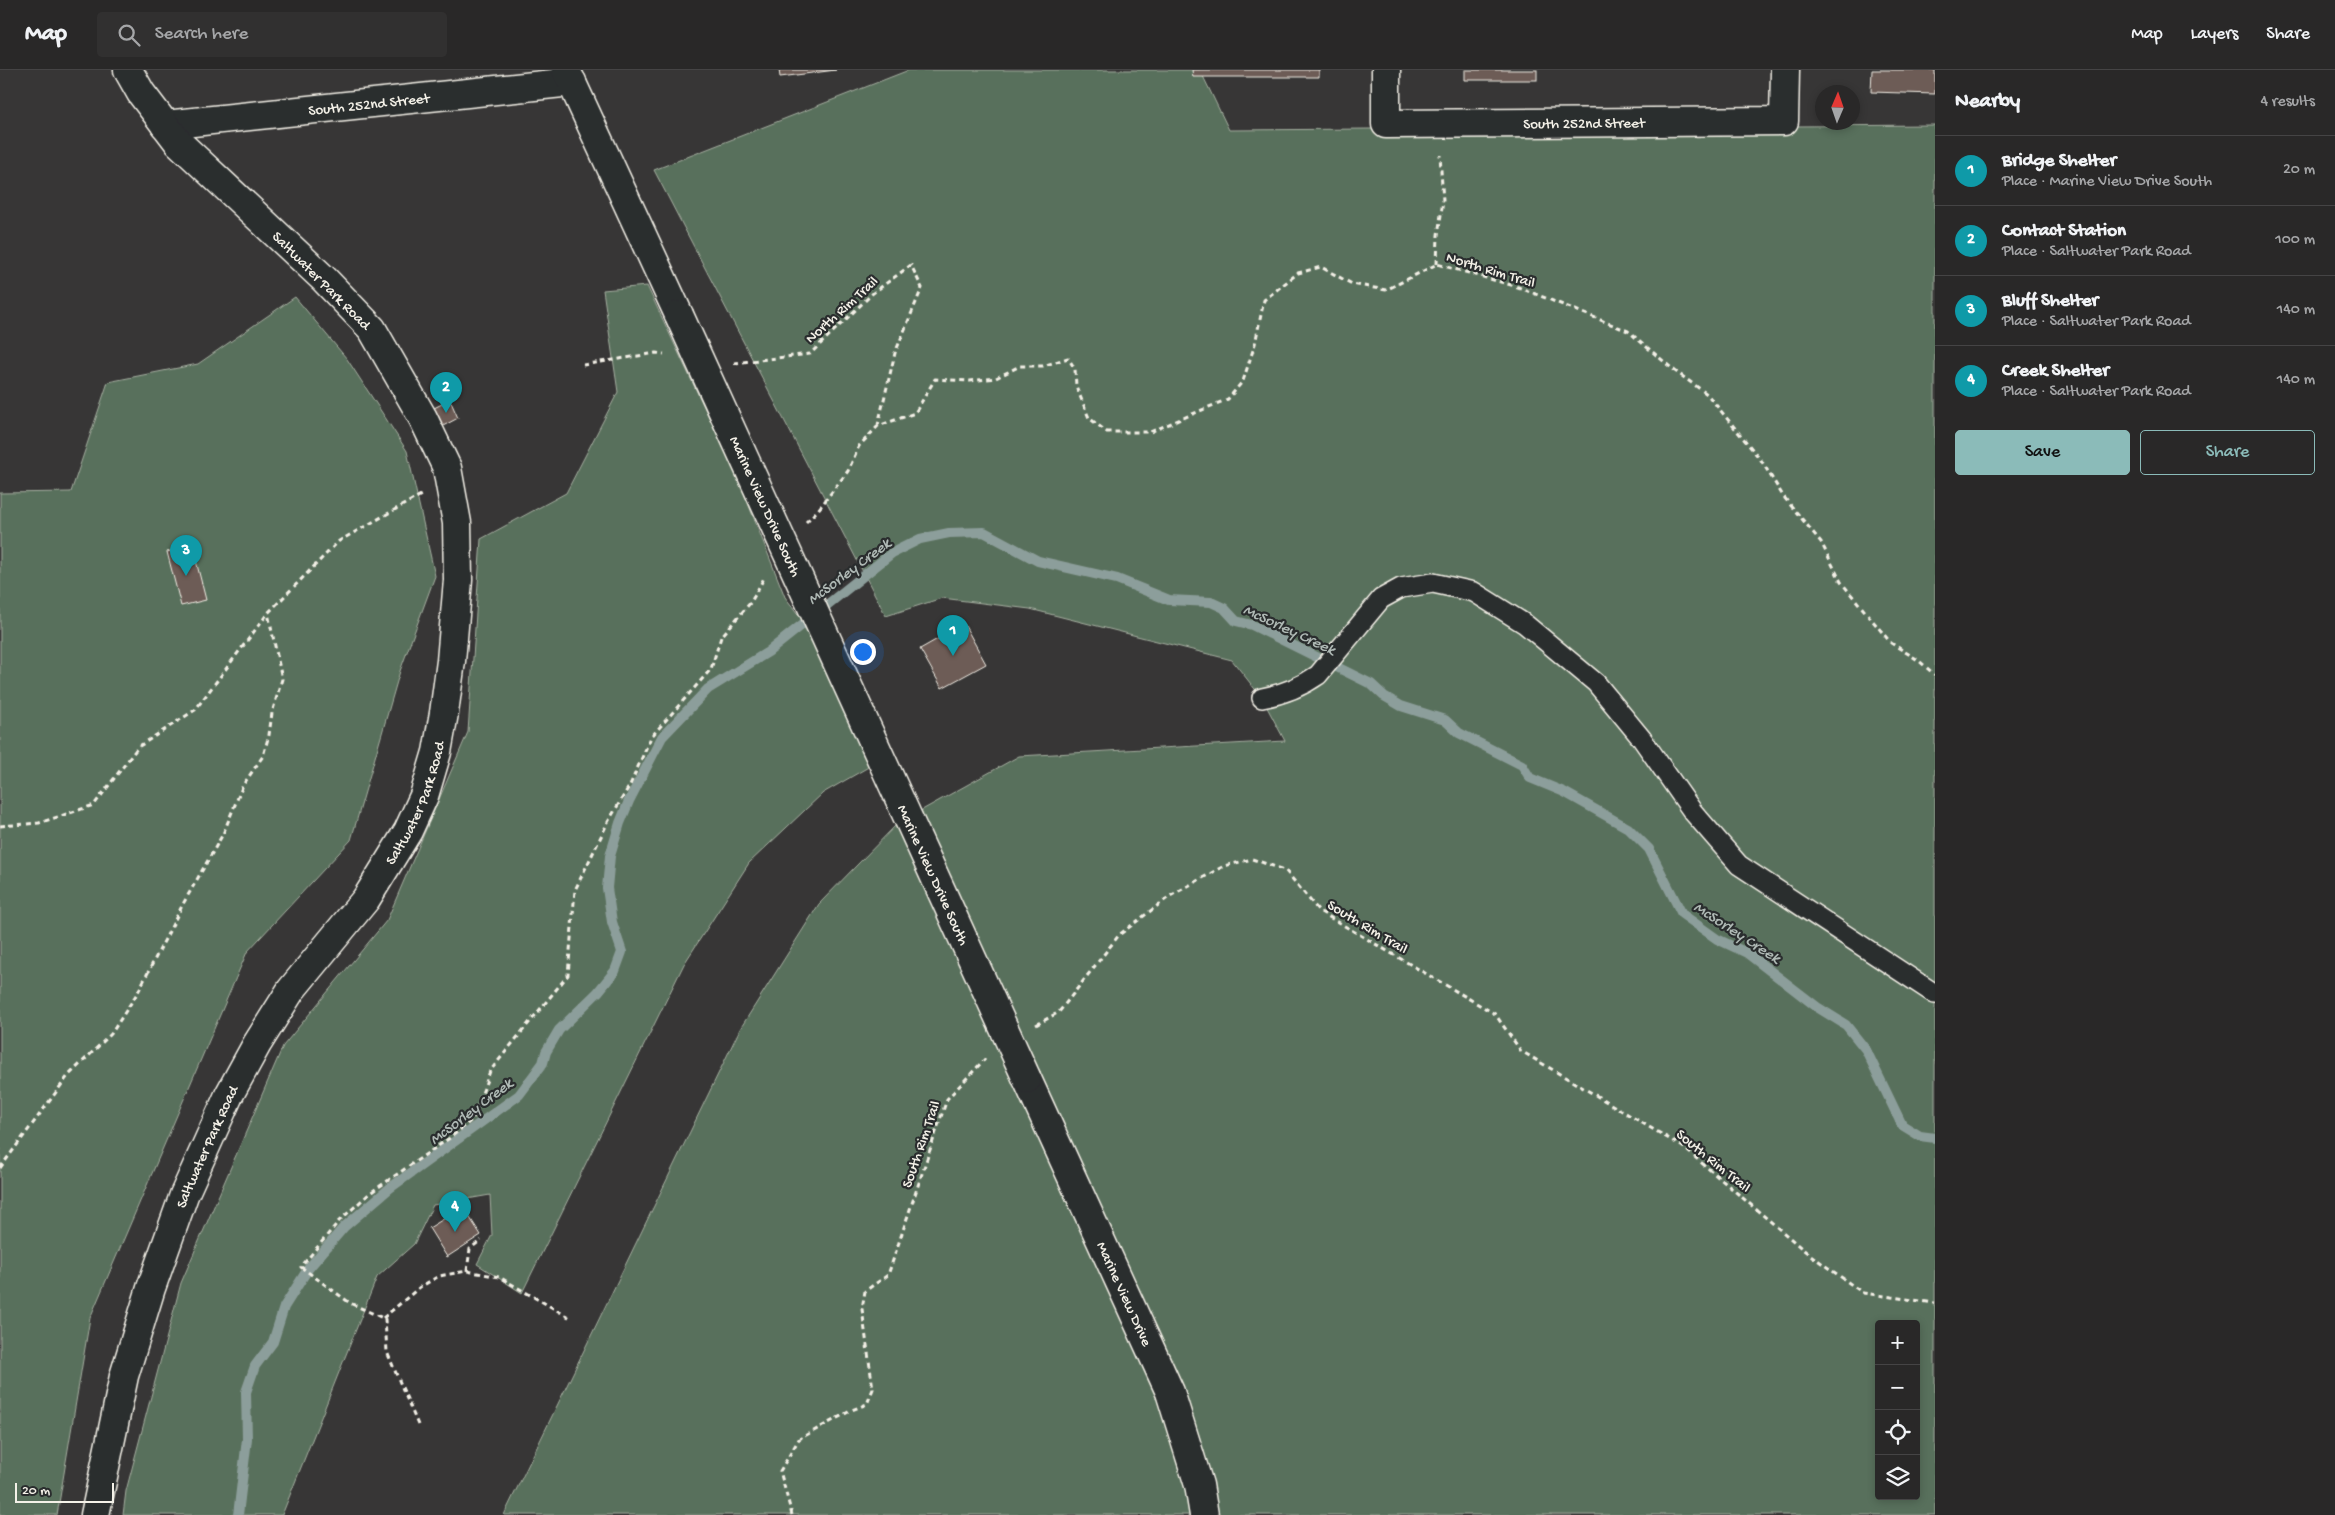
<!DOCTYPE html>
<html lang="en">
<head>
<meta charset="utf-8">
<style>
	:root { --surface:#292828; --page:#313030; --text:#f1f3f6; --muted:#a5a6a8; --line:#454445; --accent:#8bbbb9 }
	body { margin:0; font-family:"Gochi Hand",sans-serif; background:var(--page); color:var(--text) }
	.controls { position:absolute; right:15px; bottom:15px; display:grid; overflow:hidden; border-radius:5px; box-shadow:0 2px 8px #0003 }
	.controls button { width:45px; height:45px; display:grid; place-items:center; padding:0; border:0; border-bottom:1px solid var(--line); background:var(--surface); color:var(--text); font:25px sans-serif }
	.compass { position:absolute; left:1815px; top:15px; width:45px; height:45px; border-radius:50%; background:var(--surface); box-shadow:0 2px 8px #0003; rotate:2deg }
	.scale { position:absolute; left:15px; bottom:12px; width:99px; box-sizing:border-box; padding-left:5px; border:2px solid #f4f1e8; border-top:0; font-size:14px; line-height:18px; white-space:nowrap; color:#f4f1e8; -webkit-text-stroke:4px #2a2d2e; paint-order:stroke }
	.you { position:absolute; left:862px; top:581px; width:18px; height:18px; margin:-12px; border:4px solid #fff; border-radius:50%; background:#1a73e8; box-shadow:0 0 0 8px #1a73e833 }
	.badge { display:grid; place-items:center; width:32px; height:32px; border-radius:50%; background:var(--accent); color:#fff; font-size:16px; font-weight:700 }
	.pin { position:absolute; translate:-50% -41px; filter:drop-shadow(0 1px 2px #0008) }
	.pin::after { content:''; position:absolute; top:26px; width:18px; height:15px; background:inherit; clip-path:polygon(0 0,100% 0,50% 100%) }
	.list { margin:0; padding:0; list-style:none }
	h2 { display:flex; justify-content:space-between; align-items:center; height:65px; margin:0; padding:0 20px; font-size:21px }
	h2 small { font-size:16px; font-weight:400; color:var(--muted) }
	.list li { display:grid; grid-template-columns:32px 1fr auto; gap:15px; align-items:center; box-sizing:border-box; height:70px; padding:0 20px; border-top:1px solid var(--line) }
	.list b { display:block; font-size:19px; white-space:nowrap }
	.list p { margin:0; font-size:16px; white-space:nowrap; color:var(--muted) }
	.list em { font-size:16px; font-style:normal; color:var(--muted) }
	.actions { display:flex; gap:10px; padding:15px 20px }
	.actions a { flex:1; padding:11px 0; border:1px solid var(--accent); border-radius:5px; text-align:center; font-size:18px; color:var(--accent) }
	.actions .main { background:var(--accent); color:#111 }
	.icon { flex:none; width:28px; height:28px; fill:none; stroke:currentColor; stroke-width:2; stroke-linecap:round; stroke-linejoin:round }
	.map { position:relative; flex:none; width:1935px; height:1445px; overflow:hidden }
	header { display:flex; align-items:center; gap:30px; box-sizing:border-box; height:70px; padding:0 25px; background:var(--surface); border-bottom:1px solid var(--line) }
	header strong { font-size:24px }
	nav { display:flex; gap:28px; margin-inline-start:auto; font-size:18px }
	.search { width:350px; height:45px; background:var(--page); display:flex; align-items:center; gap:12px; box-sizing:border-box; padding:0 18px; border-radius:5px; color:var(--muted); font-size:19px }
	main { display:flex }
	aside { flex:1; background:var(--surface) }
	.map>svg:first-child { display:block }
</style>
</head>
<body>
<header>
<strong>Map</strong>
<div class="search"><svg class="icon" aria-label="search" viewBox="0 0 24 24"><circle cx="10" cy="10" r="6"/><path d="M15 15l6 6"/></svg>Search here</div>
<nav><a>Map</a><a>Layers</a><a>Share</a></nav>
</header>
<main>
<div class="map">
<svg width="1935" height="1445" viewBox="0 0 1935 1445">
	<rect width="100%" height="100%" fill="#373636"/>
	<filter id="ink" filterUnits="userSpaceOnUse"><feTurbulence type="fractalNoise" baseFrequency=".02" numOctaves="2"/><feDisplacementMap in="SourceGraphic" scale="10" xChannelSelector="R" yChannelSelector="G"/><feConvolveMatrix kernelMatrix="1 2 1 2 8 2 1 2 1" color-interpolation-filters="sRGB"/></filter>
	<g filter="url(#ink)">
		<g fill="#596f5b" stroke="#a6b0a2" fill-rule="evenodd">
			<path d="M909 0H1200L1229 60 1935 55V1445H504L740 959 819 834 897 754 1019 686 1285 671 1262 628 1232 590 1030 539 942 528 886 546 654 100ZM1879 1254H1916V1426H1879Z"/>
			<polygon points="647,216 740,413 785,527 816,568 879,691 823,723 749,793 684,894 522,1223 477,1194 492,1165 490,1125 433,1135 414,1174 377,1207 282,1445 123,1445 126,1421 181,1213 283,976 387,850 468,662 481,469 566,423 618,322 603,220"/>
			<polygon points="295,227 347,289 407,381 435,506 400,601 351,770 247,882 90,1248 57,1445 0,1445 0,423 71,422 108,312 198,294"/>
		</g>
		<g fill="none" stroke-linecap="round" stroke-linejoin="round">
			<polyline stroke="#8c9e9b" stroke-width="10" points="238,1445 247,1369 246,1322 255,1296 273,1272 284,1237 308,1199 344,1157 390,1118 519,1025 543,993 546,982 559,960 598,922 615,901 622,882 612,852 607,818 610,786 620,753 629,731 662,667 708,619 768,582 892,483 920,469 949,463 984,462 1038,491 1117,509 1169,530 1211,532 1224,538 1236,551 1252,555 1371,614 1384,626 1401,636 1445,650 1459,663 1522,695 1530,708 1564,722 1628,758 1649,779 1682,844 1717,869 1747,883 1817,937 1846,955 1866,980 1902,1055 1920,1066 1935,1068"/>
		</g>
		<g fill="#6d5b56" stroke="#f4f1e8">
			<polygon points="779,0 836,0 780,7"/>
			<polygon points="1192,0 1319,0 1319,7 1193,7"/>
			<rect x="1465" y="0" width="72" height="10"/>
			<polygon points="1872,0 1935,0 1935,24 1871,22"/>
			<polygon points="450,330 458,348 443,356 434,338"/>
			<polygon points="192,475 206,530 181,536 167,482"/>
			<polygon points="964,554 986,594 942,618 920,579"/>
			<polygon points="463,1137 481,1165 447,1187 429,1158"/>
		</g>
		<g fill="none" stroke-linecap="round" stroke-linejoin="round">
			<defs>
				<path id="service" d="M1262 628C1283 624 1301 617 1318 605L1381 529 1401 518 1433 513 1474 522 1525 554 1596 613 1642 669 1693 742 1739 795 1935 924"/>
				<g id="minor">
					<path id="s1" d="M1386 0V54L1784 51 1785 0"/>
					<path id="s2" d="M165 55 572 12"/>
					<path id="s3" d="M95 1445 124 1306 151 1218 184 1125 229 1025 257 974 291 920 366 829 408 761 424 726 437 682 444 643 451 591 458 510 457 453 447 398 423 348 372 259 324 209 179 73 141 23 128 0"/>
				</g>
				<g id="secondary">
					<polyline points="566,0 679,245"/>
					<path id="s4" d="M1027 1009 1170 1322 1199 1415 1204 1445"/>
				</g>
			</defs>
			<use href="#service" stroke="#f4f1e8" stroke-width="22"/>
			<use href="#minor" stroke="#f4f1e8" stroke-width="31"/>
			<use href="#secondary" stroke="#f4f1e8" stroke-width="31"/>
			<g stroke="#f4f1e8" stroke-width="3" stroke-dasharray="5 4" stroke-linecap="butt">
				<polyline points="1437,194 1438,165 1443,131 1440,85"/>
				<polyline points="734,293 810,284 873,223 911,195 922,218 895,283 878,355"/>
				<polyline points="583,295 656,283 664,284"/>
				<polyline points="806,452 818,440 848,401 859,376 878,356 915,343 935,309 970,311 996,308 1020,296 1043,296 1068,288 1075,299 1076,316 1089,348 1107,362 1150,362 1228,329 1243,311 1255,274 1264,230 1298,203 1321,197 1352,214 1386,220 1437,194 1518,217 1628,261 1675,301 1707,324 1761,390 1783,426 1821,472 1841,512 1877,556 1891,573 1918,590 1935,605"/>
				<polyline points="0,756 39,753 94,735 138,677 195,640 268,543 339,471 421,425"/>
				<polyline points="1036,955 1059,942 1119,865 1170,826 1224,796 1252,789 1285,800 1319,841 1495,944 1521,981 1683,1077 1805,1181 1863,1223 1935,1233"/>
				<polyline points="0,1098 68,1006 111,964 138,922 183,834 223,764 243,715 263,686 269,665 272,643 282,609 268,543"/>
				<polyline points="467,1201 470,1179 481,1170"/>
				<polyline points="383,1248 420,1217 439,1206 467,1201 499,1207 572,1249"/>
				<polyline points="418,1355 387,1282 385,1249 350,1233 301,1197 339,1151 370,1123 451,1067 473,1049 490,1001 568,905 575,820 608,752 630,715 651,667 711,599 721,567 751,532 764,508"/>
				<polyline points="792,1445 780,1401 799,1369 852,1340 867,1334 873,1319 862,1239 865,1221 888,1205 947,1029 985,989"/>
			</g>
			<use href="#service" stroke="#2a2d2e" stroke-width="19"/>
			<use href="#minor" stroke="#2a2d2e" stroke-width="28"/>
			<use href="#secondary" stroke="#2a2d2e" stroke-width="28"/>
			<defs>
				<g id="secondary-bridge">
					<path id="s5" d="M679 245 1027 1009"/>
				</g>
			</defs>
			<use href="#secondary-bridge" stroke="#f4f1e8" stroke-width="31" stroke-linecap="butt"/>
			<use href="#secondary-bridge" stroke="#2a2d2e" stroke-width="28"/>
		</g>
	</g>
	<g text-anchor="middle" stroke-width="4.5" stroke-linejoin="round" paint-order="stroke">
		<g font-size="15" fill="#f4f1e8" stroke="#2a2d2e">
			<text dy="5" stroke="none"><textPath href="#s2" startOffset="205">South 252nd Street</textPath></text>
			<text dy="5" stroke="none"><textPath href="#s1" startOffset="252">South 252nd Street</textPath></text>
			<text transform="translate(1491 199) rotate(17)" y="5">North Rim Trail</text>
			<text transform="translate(322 210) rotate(45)" y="5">Saltwater Park Road</text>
			<text transform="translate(841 239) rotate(-42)" y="5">North Rim Trail</text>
			<text dy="5" stroke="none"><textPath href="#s5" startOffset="210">Marine View Drive South</textPath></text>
			<text dy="5" stroke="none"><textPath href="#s3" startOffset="791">Saltwater Park Road</textPath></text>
			<text dy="5" stroke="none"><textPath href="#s5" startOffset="615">Marine View Drive South</textPath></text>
			<text transform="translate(1368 856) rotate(31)" y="5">South Rim Trail</text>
			<text transform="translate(920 1074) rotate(-71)" y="5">South Rim Trail</text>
			<text dy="5" stroke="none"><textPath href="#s3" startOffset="386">Saltwater Park Road</textPath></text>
			<text transform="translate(1714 1090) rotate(39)" y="5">South Rim Trail</text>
			<text dy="5" stroke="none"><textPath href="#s4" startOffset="236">Marine View Drive</textPath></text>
		</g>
		<g font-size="16" font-style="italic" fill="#afb9b5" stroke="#2a2d2e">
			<text transform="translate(848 500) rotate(-37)" y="6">McSorley Creek</text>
			<text transform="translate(1290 558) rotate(25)" y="6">McSorley Creek</text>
			<text transform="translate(1738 861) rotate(33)" y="6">McSorley Creek</text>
			<text transform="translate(470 1040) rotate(-37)" y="6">McSorley Creek</text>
		</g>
	</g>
</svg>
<div class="controls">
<button>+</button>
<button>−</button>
<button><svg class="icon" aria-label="locate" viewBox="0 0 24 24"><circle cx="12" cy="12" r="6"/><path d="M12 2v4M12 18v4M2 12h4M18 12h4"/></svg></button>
<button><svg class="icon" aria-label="layers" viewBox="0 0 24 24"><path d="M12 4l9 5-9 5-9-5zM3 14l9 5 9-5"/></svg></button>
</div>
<svg class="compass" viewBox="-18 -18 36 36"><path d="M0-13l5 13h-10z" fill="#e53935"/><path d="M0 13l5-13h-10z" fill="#a5a6a8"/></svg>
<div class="scale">20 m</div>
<div class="you"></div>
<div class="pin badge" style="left:953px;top:586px;background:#0f9aa8">1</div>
<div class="pin badge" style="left:446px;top:343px;background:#0f9aa8">2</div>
<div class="pin badge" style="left:186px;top:506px;background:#0f9aa8">3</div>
<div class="pin badge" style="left:455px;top:1162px;background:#0f9aa8">4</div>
</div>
<aside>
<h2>Nearby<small>4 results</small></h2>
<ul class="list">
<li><span class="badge" style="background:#0f9aa8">1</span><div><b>Bridge Shelter</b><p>Place · Marine View Drive South</p></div><em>20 m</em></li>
<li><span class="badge" style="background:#0f9aa8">2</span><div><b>Contact Station</b><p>Place · Saltwater Park Road</p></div><em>100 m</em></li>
<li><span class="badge" style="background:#0f9aa8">3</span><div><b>Bluff Shelter</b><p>Place · Saltwater Park Road</p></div><em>140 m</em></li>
<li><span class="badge" style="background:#0f9aa8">4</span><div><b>Creek Shelter</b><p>Place · Saltwater Park Road</p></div><em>140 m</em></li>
</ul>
<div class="actions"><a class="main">Save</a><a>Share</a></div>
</aside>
</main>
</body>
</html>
